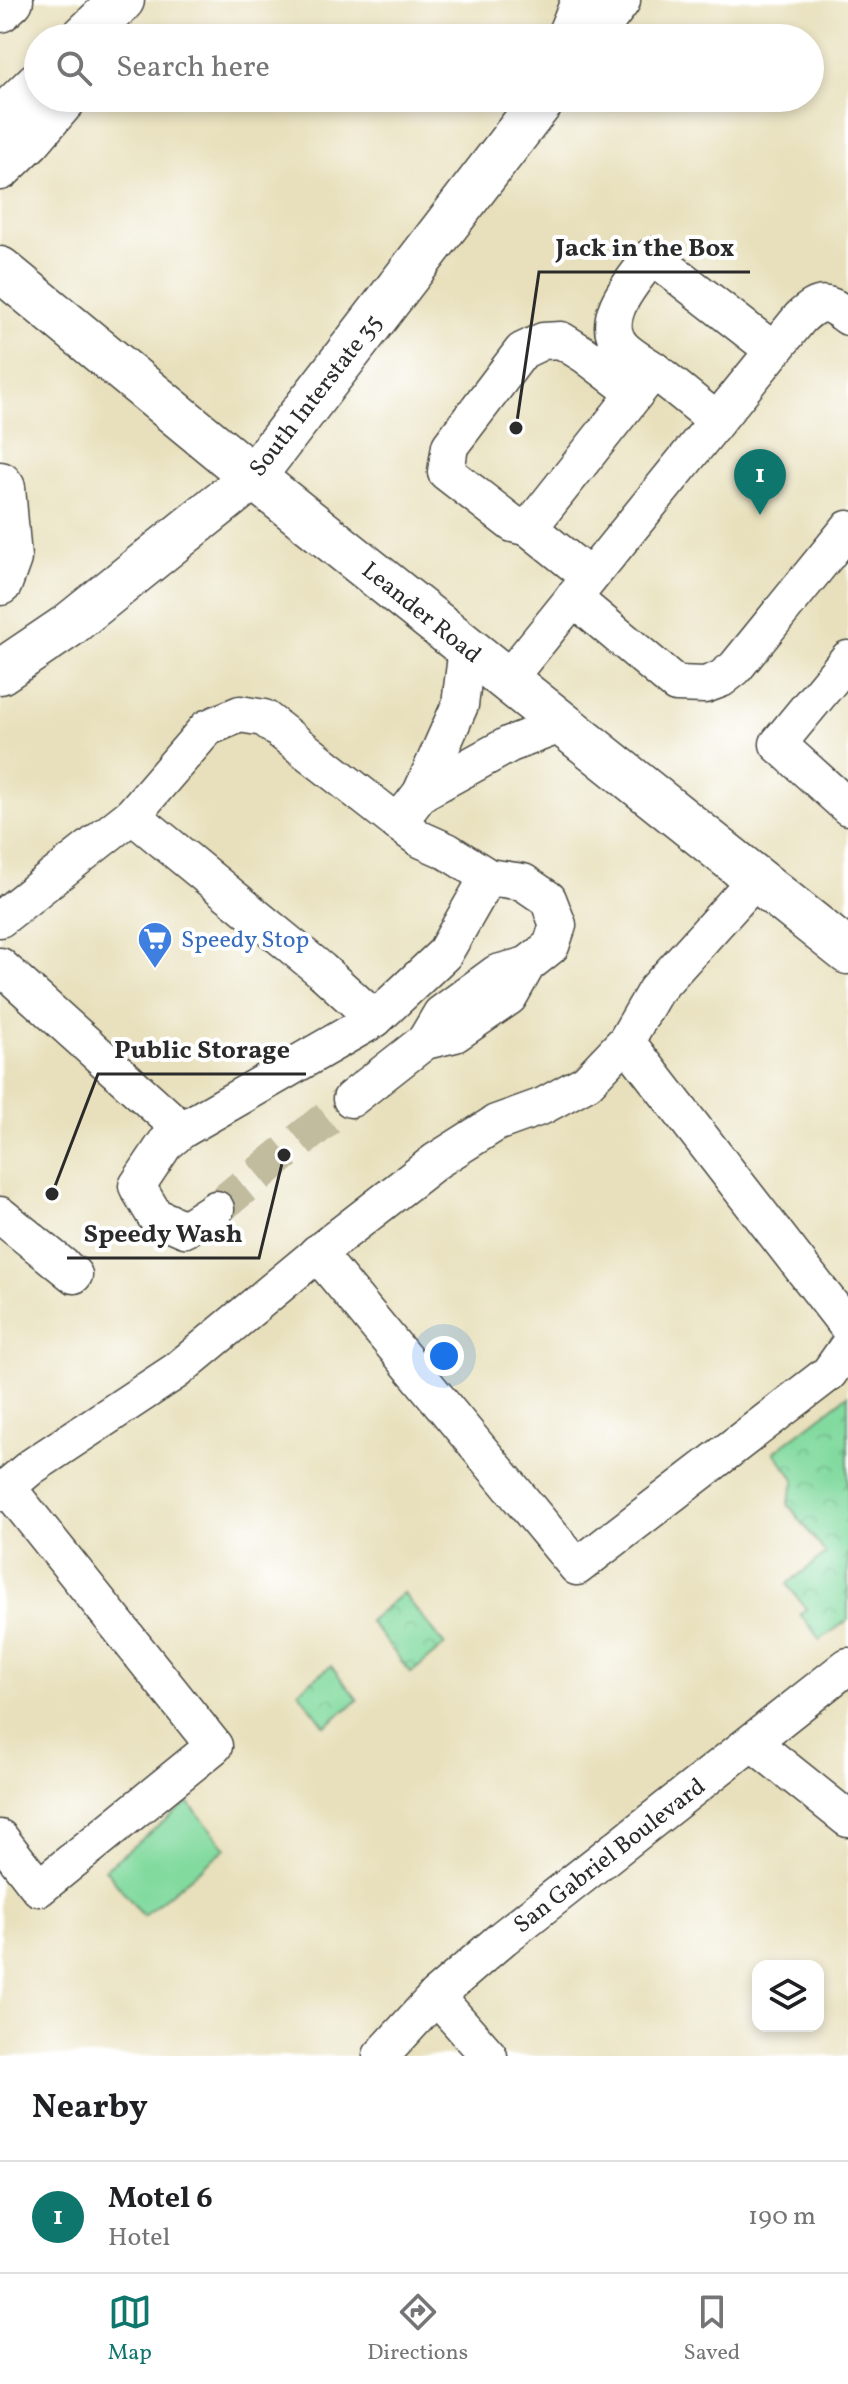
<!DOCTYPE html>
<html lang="en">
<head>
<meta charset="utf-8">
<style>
	:root { --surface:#fff; --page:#f2f2f2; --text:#202124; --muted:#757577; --line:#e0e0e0; --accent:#0f766e }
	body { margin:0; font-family:Vollkorn,serif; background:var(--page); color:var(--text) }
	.controls { position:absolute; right:24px; bottom:24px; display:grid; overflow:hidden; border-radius:16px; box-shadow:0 4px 12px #0003 }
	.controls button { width:72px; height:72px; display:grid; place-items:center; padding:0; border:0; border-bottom:2px solid var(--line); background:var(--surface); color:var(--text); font:40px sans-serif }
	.you { position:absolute; left:444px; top:1356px; width:28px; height:28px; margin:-20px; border:6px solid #fff; border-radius:50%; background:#1a73e8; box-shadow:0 0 0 12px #1a73e833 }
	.badge { display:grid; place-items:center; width:52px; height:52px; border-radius:50%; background:var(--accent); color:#fff; font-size:26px; font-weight:700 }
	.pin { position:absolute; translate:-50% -66px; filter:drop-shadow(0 2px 4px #0008) }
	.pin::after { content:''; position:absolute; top:42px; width:28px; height:24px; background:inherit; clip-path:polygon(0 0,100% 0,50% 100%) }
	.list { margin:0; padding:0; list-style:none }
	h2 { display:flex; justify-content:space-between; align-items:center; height:104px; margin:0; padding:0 32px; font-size:34px }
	h2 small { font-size:26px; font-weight:400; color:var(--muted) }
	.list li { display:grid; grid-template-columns:52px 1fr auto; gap:24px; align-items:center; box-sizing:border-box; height:112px; padding:0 32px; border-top:2px solid var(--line) }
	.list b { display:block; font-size:30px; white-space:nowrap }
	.list p { margin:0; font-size:26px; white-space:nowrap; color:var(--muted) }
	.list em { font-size:26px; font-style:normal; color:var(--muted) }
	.icon { flex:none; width:44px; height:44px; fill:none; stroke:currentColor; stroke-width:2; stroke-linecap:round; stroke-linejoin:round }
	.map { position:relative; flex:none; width:848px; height:2056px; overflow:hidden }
	.search { position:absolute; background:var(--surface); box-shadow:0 4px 12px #0003; left:24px; right:24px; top:24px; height:88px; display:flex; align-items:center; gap:20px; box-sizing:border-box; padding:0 28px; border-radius:44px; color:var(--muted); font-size:30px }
	.sheet { height:216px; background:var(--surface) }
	nav { display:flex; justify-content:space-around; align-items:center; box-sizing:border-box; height:112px; border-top:2px solid var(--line); background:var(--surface); font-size:22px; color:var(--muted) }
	nav a { display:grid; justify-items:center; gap:4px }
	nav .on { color:var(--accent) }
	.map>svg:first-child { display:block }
</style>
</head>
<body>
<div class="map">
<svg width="848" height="2056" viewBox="0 0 848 2056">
	<defs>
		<pattern id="park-crowns" width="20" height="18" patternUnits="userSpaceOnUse" patternTransform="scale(2)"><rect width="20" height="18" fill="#82da9f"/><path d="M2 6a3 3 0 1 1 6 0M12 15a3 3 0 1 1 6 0" fill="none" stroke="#70bb89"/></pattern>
	</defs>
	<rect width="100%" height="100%" fill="#fff"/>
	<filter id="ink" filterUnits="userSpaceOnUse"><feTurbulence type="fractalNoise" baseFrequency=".0125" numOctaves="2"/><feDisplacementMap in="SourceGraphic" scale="16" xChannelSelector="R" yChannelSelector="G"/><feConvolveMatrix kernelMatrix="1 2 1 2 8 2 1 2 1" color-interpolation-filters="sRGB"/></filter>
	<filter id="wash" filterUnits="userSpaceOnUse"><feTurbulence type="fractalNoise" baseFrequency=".006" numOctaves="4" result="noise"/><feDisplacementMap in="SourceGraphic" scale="32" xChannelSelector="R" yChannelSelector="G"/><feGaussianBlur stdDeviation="1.8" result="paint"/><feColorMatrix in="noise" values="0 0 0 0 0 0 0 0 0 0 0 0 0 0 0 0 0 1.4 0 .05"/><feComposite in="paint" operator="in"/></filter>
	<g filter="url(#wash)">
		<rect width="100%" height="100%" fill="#e8e0bc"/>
		<g fill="url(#park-crowns)" stroke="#568265" stroke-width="2">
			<polygon points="848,1395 848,1620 820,1640 800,1614 806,1609 787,1584 826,1554 788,1504 795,1480 774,1452"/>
			<polygon points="403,1593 445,1645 411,1673 369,1621"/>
			<polygon points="331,1666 358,1700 325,1726 298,1691"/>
		</g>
		<polygon fill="#82da9f" stroke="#568265" stroke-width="2" points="188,1802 226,1848 143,1916 105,1869"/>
	</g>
	<g filter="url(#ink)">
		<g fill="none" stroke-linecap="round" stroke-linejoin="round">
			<polyline stroke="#c2bc9f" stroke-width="36" stroke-dasharray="36 18" stroke-linecap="butt" points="216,1209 351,1099"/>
			<defs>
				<g id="minor">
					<path d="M654 370C644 363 630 356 622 347 596 319 635 279 652 256L773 350"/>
					<polyline points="529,528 513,524 446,472 450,446 522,351 543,341 561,340 585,355 635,393"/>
					<polyline points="590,577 529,528 654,370 716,420"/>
					<polyline points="573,598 676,684 705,685 721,679 735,668 848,529"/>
					<polyline points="848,659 778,744 848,807"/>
					<path d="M507 680 800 318C820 299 827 301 848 317"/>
					<polyline points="421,793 510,744 563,724"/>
					<polyline points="398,823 420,839 447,851 488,877 523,882 548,899 558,925 551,946 527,965 509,997 455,1034 425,1041"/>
					<polyline points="0,919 132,815"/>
					<polyline points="0,966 182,1130"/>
					<polyline points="375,1019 321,970 132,815 207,728 240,714 264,718 398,823 421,793 460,705 467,648"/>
					<polyline points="626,1041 848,1327"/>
					<polyline points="351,1099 425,1041 441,1014 497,973 527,965"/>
					<polyline points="216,1209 185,1229 155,1216 137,1186 165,1144 182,1130 375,1019 444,954 488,877"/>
					<polyline points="0,1215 74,1275"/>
					<polyline points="317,1253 577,1567 829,1373 848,1346"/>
					<polyline points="0,1493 31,1467 176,1371 324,1248 436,1161 496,1123 543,1106 587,1082 626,1041 655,991 756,879"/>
					<polyline points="753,1743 848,1819"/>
					<polyline points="0,1838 39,1888 214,1746 7,1487"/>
					<polyline points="436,1996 489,2056"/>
					<polyline points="381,2056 436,1996 503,1938 848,1666"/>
				</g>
				<g id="major">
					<polyline points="589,38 618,0"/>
					<polyline points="0,269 253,477 848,952"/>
					<polyline points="0,484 3,488 9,558 0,583"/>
					<polyline points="0,672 68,626 253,477 544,98"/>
				</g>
				<g id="highway">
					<polyline points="0,10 11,0"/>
					<polyline points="83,38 122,0"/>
					<polyline points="568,38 584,0"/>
					<polyline points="542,101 543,98"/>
					<polyline points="0,120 38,83"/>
					<polyline points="0,168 30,139 65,98"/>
				</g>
			</defs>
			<use href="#minor" stroke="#474641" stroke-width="39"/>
			<use href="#major" stroke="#474641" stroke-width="47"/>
			<use href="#highway" stroke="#474641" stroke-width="47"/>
			<use href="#minor" stroke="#fff" stroke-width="36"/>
			<use href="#major" stroke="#fff" stroke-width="44"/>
			<use href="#highway" stroke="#fff" stroke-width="44"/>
		</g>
	</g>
	<defs>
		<symbol id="supermarket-pin" viewBox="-11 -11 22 30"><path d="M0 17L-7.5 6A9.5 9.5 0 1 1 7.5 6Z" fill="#3f7fe0" stroke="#fff"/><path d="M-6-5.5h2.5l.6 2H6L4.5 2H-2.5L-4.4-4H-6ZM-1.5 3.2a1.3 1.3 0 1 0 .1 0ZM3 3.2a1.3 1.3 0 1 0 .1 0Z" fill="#fff"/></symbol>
	</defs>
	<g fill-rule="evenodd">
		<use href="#supermarket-pin" x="135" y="919" width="40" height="54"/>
	</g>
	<g text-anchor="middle" stroke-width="8" stroke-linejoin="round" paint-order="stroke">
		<g font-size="24" fill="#2b2b2b" stroke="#fff">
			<text transform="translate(315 395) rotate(-52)" y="8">South Interstate 35</text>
			<text transform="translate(422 612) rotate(39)" y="8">Leander Road</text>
			<text transform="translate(609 1855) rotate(-38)" y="8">San Gabriel Boulevard</text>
		</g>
		<g font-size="24" fill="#366cbe" stroke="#fff" text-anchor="start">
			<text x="181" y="947">Speedy Stop</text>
		</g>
	</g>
	<path fill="none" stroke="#2b2b2b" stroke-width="3" d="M516 428L539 272H750M52 1194L98 1074H306M284 1155L259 1258H67"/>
	<g fill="#2b2b2b" stroke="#fff" stroke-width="3">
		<circle cx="516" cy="428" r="8"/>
		<circle cx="52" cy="1194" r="8"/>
		<circle cx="284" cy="1155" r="8"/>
	</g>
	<g font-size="26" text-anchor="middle" font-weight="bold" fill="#2b2b2b" stroke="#fff" stroke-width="8" stroke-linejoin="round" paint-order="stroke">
		<text x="645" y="256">Jack in the Box</text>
		<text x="202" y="1058">Public Storage</text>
		<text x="163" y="1242">Speedy Wash</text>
	</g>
</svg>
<div class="controls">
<button><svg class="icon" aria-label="layers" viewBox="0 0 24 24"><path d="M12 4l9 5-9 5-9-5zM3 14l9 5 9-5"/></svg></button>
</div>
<div class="you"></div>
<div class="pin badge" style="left:760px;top:515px">1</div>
<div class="search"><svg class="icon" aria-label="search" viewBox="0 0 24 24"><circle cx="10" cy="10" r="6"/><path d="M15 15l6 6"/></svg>Search here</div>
</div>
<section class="sheet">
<h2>Nearby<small></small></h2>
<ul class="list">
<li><span class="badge">1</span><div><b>Motel 6</b><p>Hotel</p></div><em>190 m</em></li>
</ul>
</section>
<nav>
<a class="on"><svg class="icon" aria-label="map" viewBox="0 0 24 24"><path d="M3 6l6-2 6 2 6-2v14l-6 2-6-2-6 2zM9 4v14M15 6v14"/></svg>Map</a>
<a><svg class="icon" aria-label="directions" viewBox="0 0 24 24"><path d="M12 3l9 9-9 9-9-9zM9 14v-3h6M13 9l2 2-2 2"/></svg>Directions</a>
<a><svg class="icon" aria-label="saved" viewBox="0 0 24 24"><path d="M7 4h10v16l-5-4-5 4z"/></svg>Saved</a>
</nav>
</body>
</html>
